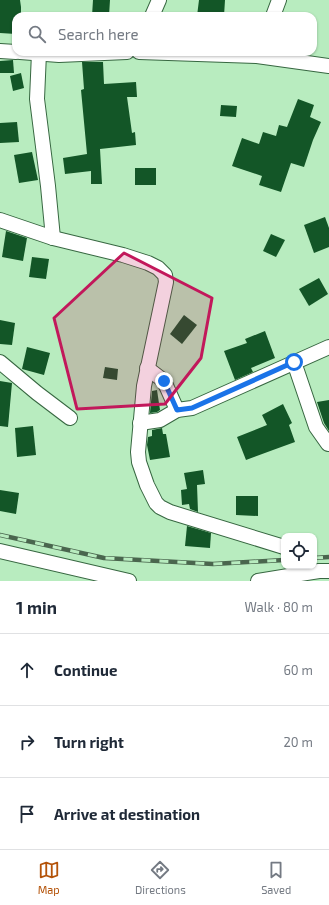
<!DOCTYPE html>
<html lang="en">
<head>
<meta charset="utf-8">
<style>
	:root { --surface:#fff; --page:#f2f2f3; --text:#1f2937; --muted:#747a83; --line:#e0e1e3; --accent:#b45309 }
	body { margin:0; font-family:"Exo 2",sans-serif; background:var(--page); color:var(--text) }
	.controls { position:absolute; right:12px; bottom:12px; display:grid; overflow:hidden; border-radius:8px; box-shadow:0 1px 3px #0004 }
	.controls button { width:36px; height:36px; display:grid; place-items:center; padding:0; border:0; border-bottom:1px solid var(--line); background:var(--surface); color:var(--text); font:20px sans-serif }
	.stop { position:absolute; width:12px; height:12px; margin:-9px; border:3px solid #1a73e8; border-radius:50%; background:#fff }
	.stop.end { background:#1a73e8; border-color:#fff; box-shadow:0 1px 4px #0008 }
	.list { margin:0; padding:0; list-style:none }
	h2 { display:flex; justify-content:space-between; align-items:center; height:52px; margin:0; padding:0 16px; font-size:17px }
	h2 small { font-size:13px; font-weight:400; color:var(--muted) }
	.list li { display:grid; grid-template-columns:26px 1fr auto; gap:12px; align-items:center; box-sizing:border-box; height:72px; padding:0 16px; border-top:1px solid var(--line) }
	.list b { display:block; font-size:15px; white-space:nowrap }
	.list em { font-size:13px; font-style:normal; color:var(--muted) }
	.icon { flex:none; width:22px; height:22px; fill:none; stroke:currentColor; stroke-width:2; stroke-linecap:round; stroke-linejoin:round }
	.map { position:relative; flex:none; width:329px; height:581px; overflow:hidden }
	.search { position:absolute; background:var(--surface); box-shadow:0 1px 3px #0004; left:12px; right:12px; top:12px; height:44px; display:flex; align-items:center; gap:10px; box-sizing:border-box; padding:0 14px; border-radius:12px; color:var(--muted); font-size:15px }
	.sheet { height:268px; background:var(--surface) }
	nav { display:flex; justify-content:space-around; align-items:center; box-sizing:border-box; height:56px; border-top:1px solid var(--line); background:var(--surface); font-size:11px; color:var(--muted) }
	nav a { display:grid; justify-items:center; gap:2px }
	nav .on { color:var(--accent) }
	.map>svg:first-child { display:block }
</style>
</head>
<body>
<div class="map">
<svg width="329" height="581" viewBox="0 0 329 581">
	<rect width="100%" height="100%" fill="#b8ecbf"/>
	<g fill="#135627">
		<polygon points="0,0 20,0 21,7 21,16 16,16 16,34 0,33"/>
		<polygon points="93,0 110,0 109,16 92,16"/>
		<polygon points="199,0 225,0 224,16 197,16"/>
		<polygon points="13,60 14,73 0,73 0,61"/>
		<polygon points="82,62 103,62 104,84 136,82 137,97 127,97 132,133 135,132 136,145 100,149 102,184 91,184 91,171 65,174 63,158 87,154 81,90 84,89"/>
		<polygon points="21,73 24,88 13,91 10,76"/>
		<polygon points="298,99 314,105 310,117 321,122 313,140 304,167 291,163 281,192 259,185 262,176 232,166 242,138 259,144 263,132 276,136 279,125 287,127"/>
		<polygon points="221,105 237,106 236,117 220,116"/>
		<polygon points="17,122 19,142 0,143 0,123"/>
		<polygon points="32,152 38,180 19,183 14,155"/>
		<rect x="135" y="168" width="21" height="17"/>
		<polygon points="325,217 329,228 329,247 314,253 304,225"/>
		<polygon points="6,231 27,238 23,261 2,257"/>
		<polygon points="271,234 285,240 276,257 263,251"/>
		<polygon points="32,257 49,259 46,279 29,277"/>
		<polygon points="319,278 328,294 309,306 299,289"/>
		<polygon points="184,315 197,325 182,344 170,334"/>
		<polygon points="0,320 15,323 12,345 0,344"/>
		<polygon points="265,331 275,358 251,368 253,372 235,380 224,351 247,343 245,339"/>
		<polygon points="27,347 50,353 44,375 22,369"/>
		<polygon points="105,367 118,369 117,380 103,378"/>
		<polygon points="0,381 12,383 8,427 0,426"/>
		<polygon points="157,390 160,410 157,412 150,413 152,391"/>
		<polygon points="329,400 329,431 324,423 317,402"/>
		<polygon points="283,404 292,423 289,425 295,442 273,450 246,460 237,437 267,425 262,415"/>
		<polygon points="33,426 36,455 17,457 15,428"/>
		<polygon points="162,428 163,434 166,434 170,457 150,460 147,445 148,437 152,436 152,430"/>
		<polygon points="203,470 205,484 197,485 198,512 190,509 189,504 182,505 181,490 187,489 184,473"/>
		<polygon points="0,490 19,493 16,514 0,511"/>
		<polygon points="236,496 258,496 258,516 236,515"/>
		<polygon points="187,526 211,533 210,548 185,546"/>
	</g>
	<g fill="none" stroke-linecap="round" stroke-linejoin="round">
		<defs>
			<g id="minor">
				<polyline points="152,16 159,0"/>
				<polyline points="273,16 279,0"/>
				<polyline points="0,51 16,52"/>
				<polyline points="20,52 59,55 127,52"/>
				<polyline points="139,52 257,56 329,66"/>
				<polyline points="39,53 37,99 48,186 53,238"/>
				<polyline points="0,220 53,238 123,255 148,263 158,268 165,275 166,282 144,386 138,452 139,462 147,485 156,503 160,507 170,512 284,547"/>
				<polyline points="0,362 37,393 70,418"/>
				<polyline points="294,362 316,427 328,444 329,444"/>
				<polyline points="147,368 164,381 177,410"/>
				<polyline points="140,423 160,420 177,410 192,408 329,347"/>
				<polyline points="0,551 129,581"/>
				<polyline points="258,581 319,571 329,571"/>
			</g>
		</defs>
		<use href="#minor" stroke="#376741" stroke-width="16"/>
		<use href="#minor" stroke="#fff" stroke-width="14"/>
		<defs>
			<g id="rail">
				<polyline points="0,535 104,558 213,564 284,560"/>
				<polyline points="314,558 329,557"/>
			</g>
		</defs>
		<use href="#rail" stroke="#4a664e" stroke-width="4.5"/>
		<use href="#rail" stroke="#b8ecbf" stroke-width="3" stroke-dasharray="9" stroke-linecap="butt"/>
	</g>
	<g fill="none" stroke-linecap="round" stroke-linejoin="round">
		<polyline stroke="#1a73e8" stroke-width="5" points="164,381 177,410 192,408 294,362"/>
	</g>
	<path fill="#c2185b" fill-opacity="0.2" stroke="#c2185b" stroke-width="3" stroke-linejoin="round" d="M124 253 212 298 201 358 165 404 77 409 54 318Z"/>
</svg>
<div class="controls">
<button><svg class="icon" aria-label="locate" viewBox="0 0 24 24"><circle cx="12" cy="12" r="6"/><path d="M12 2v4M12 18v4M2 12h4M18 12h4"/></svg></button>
</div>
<div class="stop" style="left:294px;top:362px"></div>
<div class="stop end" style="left:164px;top:381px"></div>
<div class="search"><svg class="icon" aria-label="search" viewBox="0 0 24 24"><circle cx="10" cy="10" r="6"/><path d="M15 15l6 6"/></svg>Search here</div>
</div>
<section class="sheet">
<h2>1 min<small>Walk · 80 m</small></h2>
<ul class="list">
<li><svg class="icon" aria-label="ahead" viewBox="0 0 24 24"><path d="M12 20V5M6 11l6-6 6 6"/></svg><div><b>Continue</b></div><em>60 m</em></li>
<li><svg class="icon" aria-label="right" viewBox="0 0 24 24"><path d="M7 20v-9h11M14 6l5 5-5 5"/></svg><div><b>Turn right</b></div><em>20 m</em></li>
<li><svg class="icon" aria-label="arrive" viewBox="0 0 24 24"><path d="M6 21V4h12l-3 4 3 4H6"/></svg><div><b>Arrive at destination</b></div></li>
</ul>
</section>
<nav>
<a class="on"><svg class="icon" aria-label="map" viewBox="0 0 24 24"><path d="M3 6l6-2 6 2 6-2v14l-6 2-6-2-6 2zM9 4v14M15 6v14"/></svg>Map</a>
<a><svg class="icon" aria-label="directions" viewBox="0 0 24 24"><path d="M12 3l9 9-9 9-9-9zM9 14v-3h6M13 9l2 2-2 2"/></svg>Directions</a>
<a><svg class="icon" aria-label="saved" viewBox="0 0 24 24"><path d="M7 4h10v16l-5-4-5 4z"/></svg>Saved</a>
</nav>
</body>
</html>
